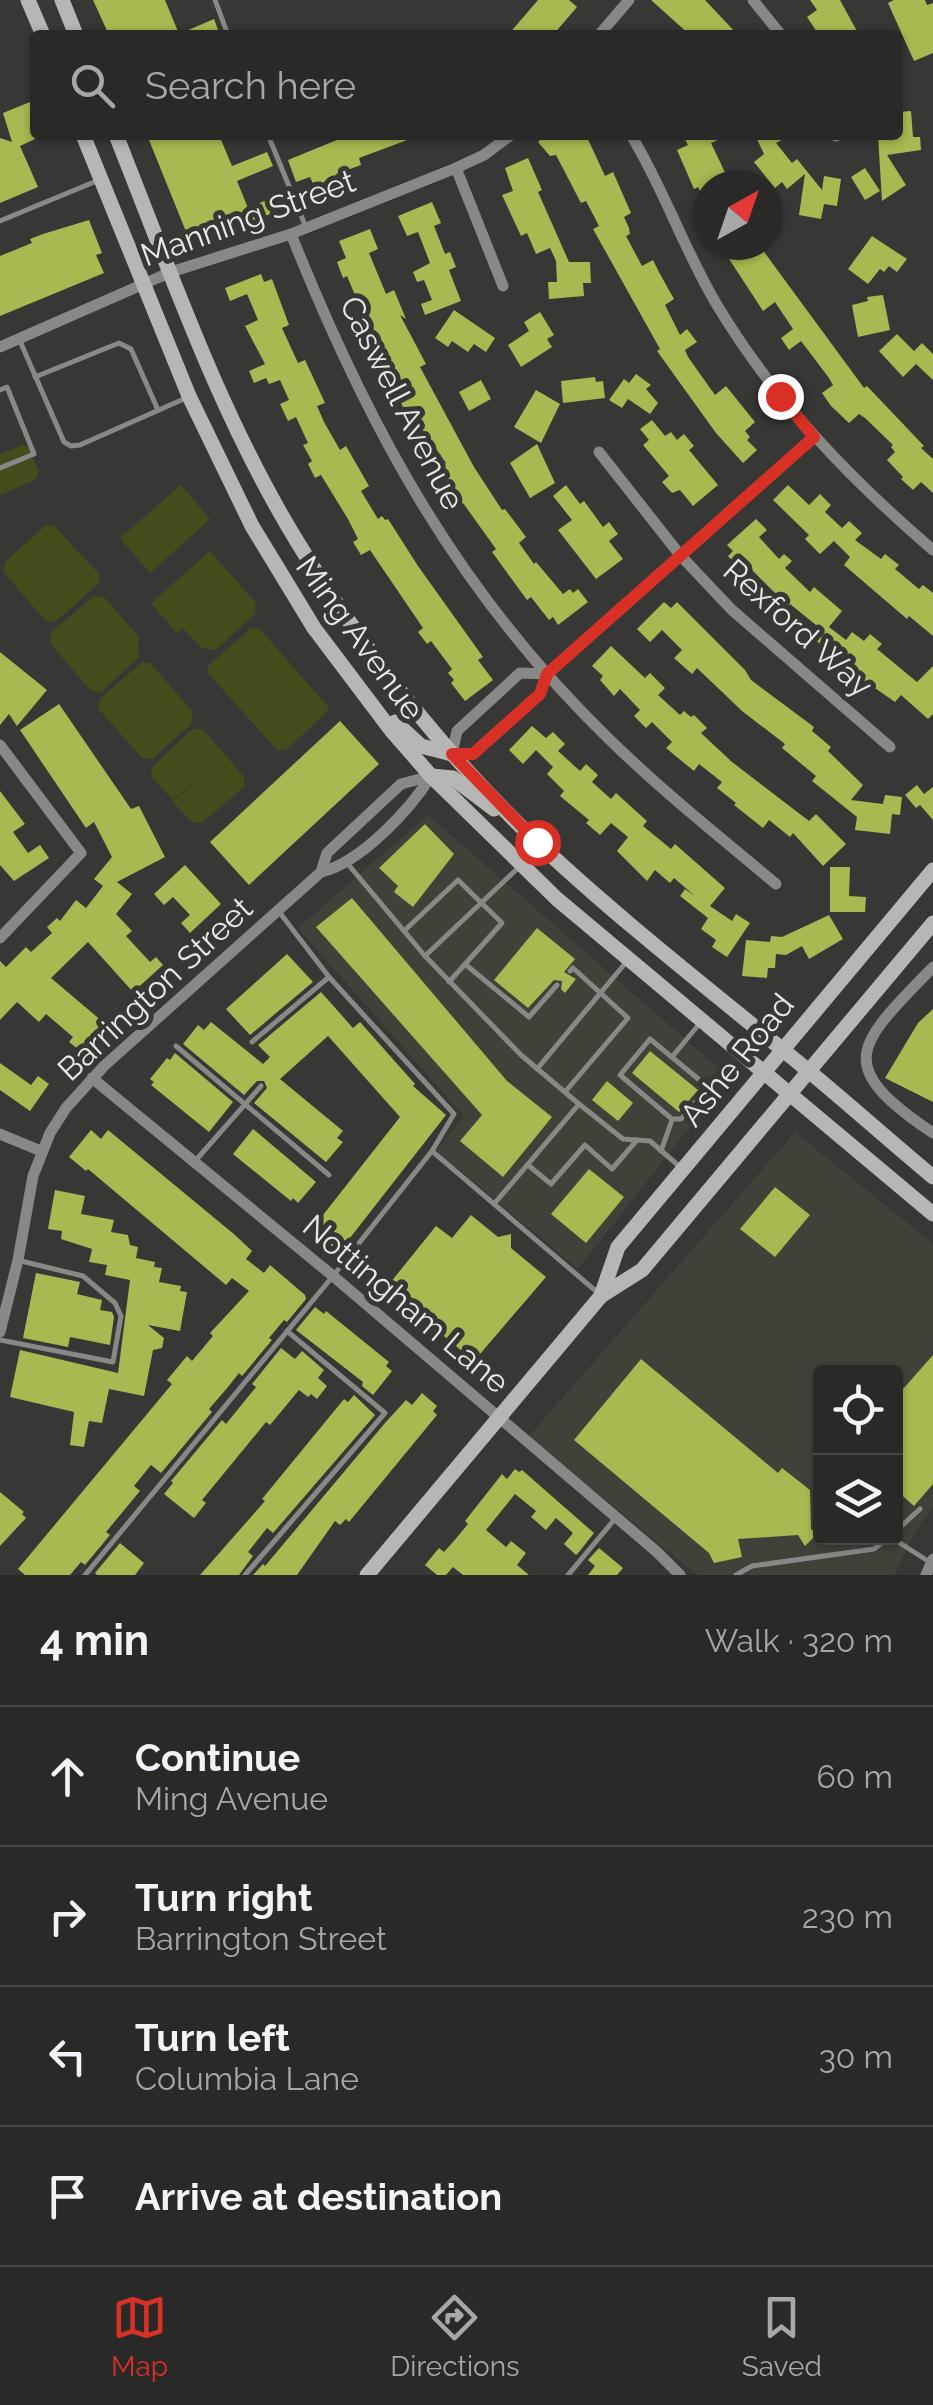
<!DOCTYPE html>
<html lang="en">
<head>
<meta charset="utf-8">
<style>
	:root { --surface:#292a28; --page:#313230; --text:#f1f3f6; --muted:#a5a7a8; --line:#454645; --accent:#d93025 }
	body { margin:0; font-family:Raleway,sans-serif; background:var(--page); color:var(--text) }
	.controls { position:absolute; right:30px; bottom:30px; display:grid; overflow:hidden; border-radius:10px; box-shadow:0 2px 8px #0004 }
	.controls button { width:90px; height:90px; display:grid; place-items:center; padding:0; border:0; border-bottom:2px solid var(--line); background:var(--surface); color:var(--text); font:50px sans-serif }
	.compass { position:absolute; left:693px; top:170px; width:90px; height:90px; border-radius:50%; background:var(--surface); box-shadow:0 2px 8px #0004; rotate:40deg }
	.stop { position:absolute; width:30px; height:30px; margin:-22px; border:8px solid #d93025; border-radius:50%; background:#fff }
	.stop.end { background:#d93025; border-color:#fff; box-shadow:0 2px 10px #0008 }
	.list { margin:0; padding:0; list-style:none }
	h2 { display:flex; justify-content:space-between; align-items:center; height:130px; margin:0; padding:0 40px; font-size:42px }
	h2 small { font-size:32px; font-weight:400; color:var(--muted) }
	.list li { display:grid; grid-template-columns:65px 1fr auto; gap:30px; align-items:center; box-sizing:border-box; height:140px; padding:0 40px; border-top:2px solid var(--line) }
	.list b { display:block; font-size:38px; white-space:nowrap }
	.list p { margin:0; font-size:32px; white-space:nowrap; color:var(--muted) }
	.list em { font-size:32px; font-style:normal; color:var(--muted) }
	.icon { flex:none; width:55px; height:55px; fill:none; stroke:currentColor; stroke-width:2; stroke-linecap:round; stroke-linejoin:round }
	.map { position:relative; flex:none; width:933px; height:1575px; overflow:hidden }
	.search { position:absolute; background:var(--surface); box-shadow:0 2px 8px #0004; left:30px; right:30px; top:30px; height:110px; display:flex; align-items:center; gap:25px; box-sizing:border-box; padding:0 35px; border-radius:10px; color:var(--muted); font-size:38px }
	.sheet { height:690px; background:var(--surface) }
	nav { display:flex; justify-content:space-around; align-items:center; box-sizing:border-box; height:140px; border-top:2px solid var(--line); background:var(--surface); font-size:28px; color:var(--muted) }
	nav a { display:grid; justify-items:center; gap:5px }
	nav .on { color:var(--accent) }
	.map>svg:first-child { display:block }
</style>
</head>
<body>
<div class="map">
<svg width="933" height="1575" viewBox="0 0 933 1575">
	<rect width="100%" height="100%" fill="#373835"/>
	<g fill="#404139" fill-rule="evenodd">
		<polygon points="428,815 729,1077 578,1269 436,1150 464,1116 298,928"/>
		<path d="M795 1132 933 1244V1507L916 1530 894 1575H697L529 1436ZM820 1372H896V1538H820Z"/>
	</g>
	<g fill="#454b1b">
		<polygon points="23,445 28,447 39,471 35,480 0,495 0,454"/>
		<polygon points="181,485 210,519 150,573 120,538"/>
		<polygon points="46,525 54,526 100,575 98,584 55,622 46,621 3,572 5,562"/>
		<polygon points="210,551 256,603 255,614 215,650 202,648 183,628 177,633 151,603"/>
		<polygon points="94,596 104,597 138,636 139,657 101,692 91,691 50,643 51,632"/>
		<polygon points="251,628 259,628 330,709 286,750 277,750 207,672 209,665"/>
		<polygon points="141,663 150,663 192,711 191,724 152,759 142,758 98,708 101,698"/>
		<polygon points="193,729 203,729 244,777 244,787 202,823 192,822 173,802 202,775 173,800 151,777 152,767"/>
	</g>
	<g fill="#a9b850">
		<polygon points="93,0 165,0 179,34 214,19 220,35 109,35"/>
		<polygon points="538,0 569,0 577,7 553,35 544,35 538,30 534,35 508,35"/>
		<polygon points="651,0 705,0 738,35 690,35"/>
		<polygon points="810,0 840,0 859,35 819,35 807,17 817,10"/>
		<polygon points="894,0 925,0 927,5 933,3 933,53 914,61 888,3"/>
		<polygon points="35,100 35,139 20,146 38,187 0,203 0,138 12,142 3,113"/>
		<polygon points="911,111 913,137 920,137 921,150 887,155 906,185 882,201 878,135 898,135 898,112"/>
		<polygon points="147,135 219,135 232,166 267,152 273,166 237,181 248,208 283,193 289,207 191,244"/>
		<polygon points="349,135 418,136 359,158 361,165 336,174 337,178 314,186 310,177 296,182 288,160"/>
		<polygon points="546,135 586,135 605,176 613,172 631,213 624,217 629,228 630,234 626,236 642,266 653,260 660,274 674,299 665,305 680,335 687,329 697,342 685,350 688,357 715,395 726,386 755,422 745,431 750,437 747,440 757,450 743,463 716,433 657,351 660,349 593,229 599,226 586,201 581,203 556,155 550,156 538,142"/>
		<polygon points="683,135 729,135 711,143 731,185 708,185 708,207 698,187 694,189 677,150 688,145"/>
		<polygon points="755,135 791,135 776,143 792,163 797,159 822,190 824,176 841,179 837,206 824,204 821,219 799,215 805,174 787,189 782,182 775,188 754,162 764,154"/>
		<polygon points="528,158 542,190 538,192 569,262 590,262 591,283 583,283 584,296 549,299 548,282 557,282 556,261 550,248 536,254 527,233 521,236 502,195 513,191 505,168"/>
		<polygon points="865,168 880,191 865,200 851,177"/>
		<polygon points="432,202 441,223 434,226 445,254 450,252 456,267 449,270 461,301 425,315 421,304 432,300 424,280 417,282 413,272 430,263 418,232 407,236 398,216"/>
		<polygon points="89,220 102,253 96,255 104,273 0,316 0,256 32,243 30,239 43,234"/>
		<polygon points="370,229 378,249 369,253 386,294 394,290 406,319 400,315 426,364 420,367 474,467 502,510 505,509 526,537 519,543 534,564 536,562 563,594 570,589 573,593 578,589 588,602 558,625 553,617 549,620 531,597 527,600 492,552 496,549 463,503 460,505 438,468 446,463 422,429 416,432 396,393 405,388 392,363 387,365 364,328 358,313 362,312 347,276 343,278 337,262 346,258 339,241"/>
		<polygon points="872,236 907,259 897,272 889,266 884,272 880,269 868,284 848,269"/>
		<polygon points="720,245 759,245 864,388 867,386 924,446 921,448 933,459 933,493 921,482 913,490 901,479 903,477 887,460 895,452 891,447 893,445 865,418 859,414 849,423 831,406 822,393 833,385 829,378 801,341 789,350 781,338 793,329 775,302 763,311"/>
		<polygon points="261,274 264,282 272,279 289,325 282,328 298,363 305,360 325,403 317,406 324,422 340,450 346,446 369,486 361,491 378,519 382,516 385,520 388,519 418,566 483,657 478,660 493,680 465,701 451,683 454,680 448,673 452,669 431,641 427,644 418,632 423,628 370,550 361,555 353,542 358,539 348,519 321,475 315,478 308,464 312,461 303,445 308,443 296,417 288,421 280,404 289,400 280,380 269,384 266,378 254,383 249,371 265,364 245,326 258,320 247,294 230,301 225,288"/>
		<polygon points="883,295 890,330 858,337 852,305 868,301 867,297"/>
		<polygon points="454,310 495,338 486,352 474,344 468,352 452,341 448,347 435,338"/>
		<polygon points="540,312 554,335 547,339 552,347 521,367 508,345 529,331 524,322"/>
		<polygon points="897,334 914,351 922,343 933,354 933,380 916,364 903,377 879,351"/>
		<polygon points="636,374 651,385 646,389 658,403 650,414 628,399 622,408 609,400 624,379 629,383"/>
		<polygon points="595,377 596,382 603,381 605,398 563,403 561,381"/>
		<polygon points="481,380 491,399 469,411 459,392"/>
		<polygon points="536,390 560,404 541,443 514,427"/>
		<polygon points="652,420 665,436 671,432 677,440 684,434 694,446 689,450 718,485 693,506 680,490 672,493 662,482 669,476 643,445 649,440 640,429"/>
		<polygon points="537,444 555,483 530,498 510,463"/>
		<polygon points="566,485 580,504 584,501 603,527 609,522 618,534 609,541 623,559 596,579 558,530 572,520 553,496"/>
		<polygon points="788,485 809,505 820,494 831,505 825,512 842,528 849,521 862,533 855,540 881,559 885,554 899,565 895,569 919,589 923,585 933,593 933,636 909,616 907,619 844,565 850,557 834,541 820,554 805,539 809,535 773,500"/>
		<polygon points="756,519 767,530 759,537 779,559 784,554 792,561 785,568 810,592 814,587 842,611 829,627 846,640 852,632 864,641 870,634 882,644 877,649 917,682 933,666 933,714 928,719 901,695 895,702 862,679 865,676 843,658 840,662 809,634 816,625 790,604 783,612 772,602 778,596 752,570 745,576 728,556 733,551 727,545"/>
		<polygon points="664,602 671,608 677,602 745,670 751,680 814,727 812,731 831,747 828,751 863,785 851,800 883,804 885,795 902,797 900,815 892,814 890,834 855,830 857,817 812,781 816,776 782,748 785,744 742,711 697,668 692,674 674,658 682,650 662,630 650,642 637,629"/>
		<polygon points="611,646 645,678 650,673 665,688 658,695 680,715 684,711 691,717 694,715 707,728 701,733 732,762 809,821 816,814 846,844 823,866 793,833 790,837 769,820 763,828 734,805 736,803 717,788 722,782 699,764 694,771 678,758 666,748 672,742 652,722 646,728 634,716 640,710 620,689 614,696 600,680 603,676 592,666"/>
		<polygon points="0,652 47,690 17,726 9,714 0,725"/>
		<polygon points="59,704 131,809 139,806 165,857 117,882 132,894 116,914 132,931 126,936 150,962 156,957 163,965 133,992 88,942 51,978 103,1022 79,1050 69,1042 73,1037 46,1014 39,1022 17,1002 0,1020 0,961 6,967 26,947 31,952 52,933 47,927 57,918 60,921 76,900 86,908 103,886 94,879 112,857 94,822 86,828 20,730"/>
		<polygon points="340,721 379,764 249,885 210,842"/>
		<polygon points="532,726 546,738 553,732 565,744 558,751 580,771 586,764 598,775 592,782 611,799 616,793 647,821 643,826 671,849 675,844 725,888 710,906 732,921 736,914 750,923 727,957 712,947 716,940 701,929 708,918 680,896 685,889 695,896 674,878 670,883 655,870 647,881 617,851 628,837 611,823 600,835 586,823 589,820 560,796 564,791 547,774 553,767 536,750 523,764 509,750"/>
		<polygon points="917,785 924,794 933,787 933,820 920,805 916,808 905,795"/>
		<polygon points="0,791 25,824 13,832 28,853 40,845 49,858 14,881 0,865"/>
		<polygon points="425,824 454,854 413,907 394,892 398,886 379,868"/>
		<polygon points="185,865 221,904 190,933 181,923 190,915 173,897 164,905 154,894"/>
		<polygon points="830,867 850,867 849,896 866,897 865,912 830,912"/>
		<polygon points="352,898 507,1081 552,1117 503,1177 460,1141 482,1115 316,927"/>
		<polygon points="829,915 843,939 809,959 802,946 786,955 776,954 775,968 768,968 767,978 742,976 746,940 770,942 771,936 782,937"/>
		<polygon points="537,928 575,959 564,972 576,979 565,993 561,989 562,981 554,980 528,1008 494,980"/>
		<polygon points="287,954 313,982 250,1035 226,1009"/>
		<polygon points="321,992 353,1028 360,1022 415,1084 413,1086 446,1115 339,1252 312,1229 400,1117 328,1036 280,1079 343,1131 337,1138 343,1142 326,1162 254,1103 267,1088 264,1081 257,1081 244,1095 183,1044 198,1025 204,1030 211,1022 263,1064 270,1057 258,1045"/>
		<polygon points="933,1009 933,1102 885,1078 918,1023"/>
		<polygon points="650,1051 698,1090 679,1112 632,1073"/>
		<polygon points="175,1053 233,1102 209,1132 151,1085 154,1082 150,1079 167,1058 170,1060"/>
		<polygon points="0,1063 31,1085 38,1076 49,1084 30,1111 0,1090"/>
		<polygon points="607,1081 633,1103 618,1121 592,1100"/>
		<polygon points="253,1129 316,1182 298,1203 293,1198 291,1201 233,1154"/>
		<polygon points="91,1130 101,1139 108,1130 235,1235 252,1251 246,1259 264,1273 270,1265 305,1295 306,1299 287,1322 284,1320 269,1338 272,1340 242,1376 239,1373 228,1387 209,1409 212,1412 161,1473 151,1465 134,1486 140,1491 106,1532 110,1535 85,1565 81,1562 70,1575 25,1575 18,1569 172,1384 167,1380 187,1356 192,1361 213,1336 210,1333 249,1291 232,1278 226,1285 88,1169 86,1171 69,1157"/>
		<polygon points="589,1169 624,1197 586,1243 551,1214"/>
		<polygon points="775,1187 810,1215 775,1257 740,1229"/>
		<polygon points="55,1190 85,1196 81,1214 114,1220 111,1232 128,1235 130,1245 138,1247 136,1258 155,1262 154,1267 162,1268 159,1282 181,1286 180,1291 187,1292 180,1331 148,1325 164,1338 162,1348 153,1350 144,1396 109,1389 102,1423 89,1421 84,1447 70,1445 74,1412 10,1397 20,1350 118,1373 130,1280 105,1275 107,1265 89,1262 92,1249 61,1239 62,1231 48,1229"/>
		<polygon points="471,1215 498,1237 511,1234 511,1248 546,1277 474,1361 386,1288 436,1226 452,1238"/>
		<polygon points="36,1273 80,1282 77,1294 102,1300 100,1310 112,1312 114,1317 110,1345 70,1337 68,1347 23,1338"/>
		<polygon points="315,1307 324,1314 326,1311 389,1362 386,1366 392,1371 373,1395 362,1386 363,1382 296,1330"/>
		<polygon points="281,1348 295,1359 302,1351 324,1370 318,1378 327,1386 317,1399 311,1394 308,1397 299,1390 270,1425 266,1422 202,1500 206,1503 194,1518 164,1494 173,1483 171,1481 222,1420 226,1424 256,1387 252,1384"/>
		<polygon points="933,1355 933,1484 914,1506 896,1490 896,1397"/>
		<polygon points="641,1359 778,1473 782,1468 810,1490 811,1529 817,1534 805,1546 798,1535 738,1539 742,1557 714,1563 709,1553 574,1440"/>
		<polygon points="422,1393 437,1406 433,1411 437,1415 349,1522 346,1519 340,1525 335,1521 297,1575 253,1575 263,1564 265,1566 385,1423 406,1400 412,1405"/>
		<polygon points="354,1395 375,1415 273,1533 267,1528 248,1552 253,1556 239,1575 200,1575 265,1501 262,1499 344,1399 348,1402"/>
		<polygon points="515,1469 519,1472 522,1470 594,1533 579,1552 576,1555 564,1544 573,1533 556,1518 546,1530 531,1517 536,1511 515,1494 486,1530 506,1547 511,1541 526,1553 517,1565 529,1575 463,1575 453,1567 446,1575 437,1575 425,1565 439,1548 444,1552 453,1542 468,1524 465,1521 502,1474 507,1479"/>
		<polygon points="0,1492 24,1512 22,1514 26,1518 0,1546"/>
		<polygon points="120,1543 144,1563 135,1575 97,1575 95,1573"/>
		<polygon points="599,1548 623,1568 617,1575 588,1575 595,1566 588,1560"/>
	</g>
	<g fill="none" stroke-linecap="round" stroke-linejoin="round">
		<g stroke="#888887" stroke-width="5">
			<polyline points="215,0 228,35"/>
			<polyline points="268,135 305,225"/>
			<polyline points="0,221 99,180"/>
			<polyline points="20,341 64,442 71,446 80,445 186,398"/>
			<polyline points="35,377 119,343 131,349 158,410"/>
			<polyline points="0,390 7,387 34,454 0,468"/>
			<polyline points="347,863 425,956"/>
			<polyline points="518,868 425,956 521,1055 579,1104 623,1139 650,1141 679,1166"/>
			<polyline points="404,931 458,880 502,923 449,982"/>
			<polyline points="465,964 529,1017 557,985"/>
			<polygon points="650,1039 708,1087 681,1119 672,1119 620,1075"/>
			<polyline points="252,1042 329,977"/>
			<polyline points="176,1046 329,1175"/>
			<polyline points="672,1057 700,1023"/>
			<polyline points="537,1069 628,960"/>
			<polyline points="565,1092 628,1018 573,968 570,971"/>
			<polyline points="432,1151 597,1292"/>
			<polyline points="661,1151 672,1120"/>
			<polyline points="196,1160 261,1086"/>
			<polyline points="528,1165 551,1184 585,1145 612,1169 637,1140"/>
			<polyline points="494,1204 579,1104"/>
			<polyline points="0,1340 113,1362 121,1316 115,1303 83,1276 21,1261"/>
			<polyline points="896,1531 920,1509"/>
			<polyline points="892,1538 928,1561"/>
			<polyline points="85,1575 333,1276 432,1151 454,1114 329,977 280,913"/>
			<polyline points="245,1575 385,1413 287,1331"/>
			<polyline points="568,1575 614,1520"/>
			<polyline points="736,1575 752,1566 874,1549 888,1538"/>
		</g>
		<g stroke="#888887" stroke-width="11">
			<polyline points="753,0 781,35"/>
			<polyline points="599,35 629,0"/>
			<path d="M631 135C664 189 684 250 717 305 774 400 849 478 933 550"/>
			<polyline points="835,135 836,136"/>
			<polyline points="456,168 503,286"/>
			<path d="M291 234C368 427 458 593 609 739 662 791 720 837 776 884"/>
			<polyline points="0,347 171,272 291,234 456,168 484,155 511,135"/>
			<polyline points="599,452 680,555 732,610 890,747"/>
			<polyline points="547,674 520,673 457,731 452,754 473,754 540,694 547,674 814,437"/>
			<polyline points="0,745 81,853 0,938"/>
			<polyline points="321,872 327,853 401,784 431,776"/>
			<path d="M933 967C859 1044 830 1064 933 1133"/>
			<polyline points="92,1078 333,1276 657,1552 680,1575"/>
			<polyline points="0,1134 41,1151"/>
			<path d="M0 1332 18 1260 33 1176 50 1133 66 1108 104 1066 321 872C360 863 410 810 431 776"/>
			<polyline points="926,1575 933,1559"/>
		</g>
		<g stroke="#b6b6b4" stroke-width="15">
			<polyline points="28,0 43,35"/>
			<polyline points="62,0 76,35"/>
			<polyline points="83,135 189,396 252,526 314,628 391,730 431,776 557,899 933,1214"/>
			<path d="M116 135C171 273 220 416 298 543 365 653 445 755 539 844 620 920 709 989 794 1059 841 1097 886 1138 933 1177"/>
			<polyline points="395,722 421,746 452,754"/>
			<polyline points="431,776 453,778 494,809"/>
			<polyline points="933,870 618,1247 601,1296 642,1270 933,923"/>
			<polyline points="367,1575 601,1296"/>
		</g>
	</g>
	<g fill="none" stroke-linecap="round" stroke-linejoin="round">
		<polyline stroke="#d93025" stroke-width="12" points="537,842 452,754 473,754 540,694 547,674 814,437 780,396"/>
	</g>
	<g text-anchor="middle" stroke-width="10" stroke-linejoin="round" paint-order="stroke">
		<g font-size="32" fill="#e8e9e7" stroke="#373835">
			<text transform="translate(248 218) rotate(-20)" y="11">Manning Street</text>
			<text transform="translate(402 403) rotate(63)" y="11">Caswell Avenue</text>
			<text transform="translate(798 628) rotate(42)" y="11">Rexford Way</text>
			<text transform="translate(360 638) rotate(54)" y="11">Ming Avenue</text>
			<text transform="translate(155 989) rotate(-43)" y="11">Barrington Street</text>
			<text transform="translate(737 1060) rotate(-51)" y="11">Ashe Road</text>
			<text transform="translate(406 1304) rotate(40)" y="11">Nottingham Lane</text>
		</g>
	</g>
</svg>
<div class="controls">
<button><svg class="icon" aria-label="locate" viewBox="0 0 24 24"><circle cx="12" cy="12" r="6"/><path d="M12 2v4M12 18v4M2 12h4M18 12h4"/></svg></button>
<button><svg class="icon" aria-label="layers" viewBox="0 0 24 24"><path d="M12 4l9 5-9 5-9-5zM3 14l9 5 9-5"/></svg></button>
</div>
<svg class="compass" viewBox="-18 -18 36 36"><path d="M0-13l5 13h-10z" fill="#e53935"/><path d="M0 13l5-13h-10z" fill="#a5a7a8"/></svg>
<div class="stop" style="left:537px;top:842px"></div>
<div class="stop end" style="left:780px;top:396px"></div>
<div class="search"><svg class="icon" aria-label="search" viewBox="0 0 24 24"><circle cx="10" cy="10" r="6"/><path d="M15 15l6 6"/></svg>Search here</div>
</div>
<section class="sheet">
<h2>4 min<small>Walk · 320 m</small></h2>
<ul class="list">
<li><svg class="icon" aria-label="ahead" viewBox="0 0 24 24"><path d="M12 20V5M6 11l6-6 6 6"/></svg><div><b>Continue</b><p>Ming Avenue</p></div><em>60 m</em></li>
<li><svg class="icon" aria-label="right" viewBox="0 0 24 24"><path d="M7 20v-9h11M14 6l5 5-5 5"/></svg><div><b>Turn right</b><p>Barrington Street</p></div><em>230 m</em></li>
<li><svg class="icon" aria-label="left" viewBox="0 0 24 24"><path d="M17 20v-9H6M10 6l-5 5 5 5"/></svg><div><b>Turn left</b><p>Columbia Lane</p></div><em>30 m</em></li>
<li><svg class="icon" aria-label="arrive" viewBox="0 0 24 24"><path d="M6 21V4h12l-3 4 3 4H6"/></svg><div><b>Arrive at destination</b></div></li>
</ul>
</section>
<nav>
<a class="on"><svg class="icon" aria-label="map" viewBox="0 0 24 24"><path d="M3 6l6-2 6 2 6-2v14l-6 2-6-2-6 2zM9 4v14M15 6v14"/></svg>Map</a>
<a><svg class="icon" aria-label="directions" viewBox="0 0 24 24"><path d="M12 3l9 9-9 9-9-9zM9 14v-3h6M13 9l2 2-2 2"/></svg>Directions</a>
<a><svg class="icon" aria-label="saved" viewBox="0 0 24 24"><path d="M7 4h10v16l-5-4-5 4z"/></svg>Saved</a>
</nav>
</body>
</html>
